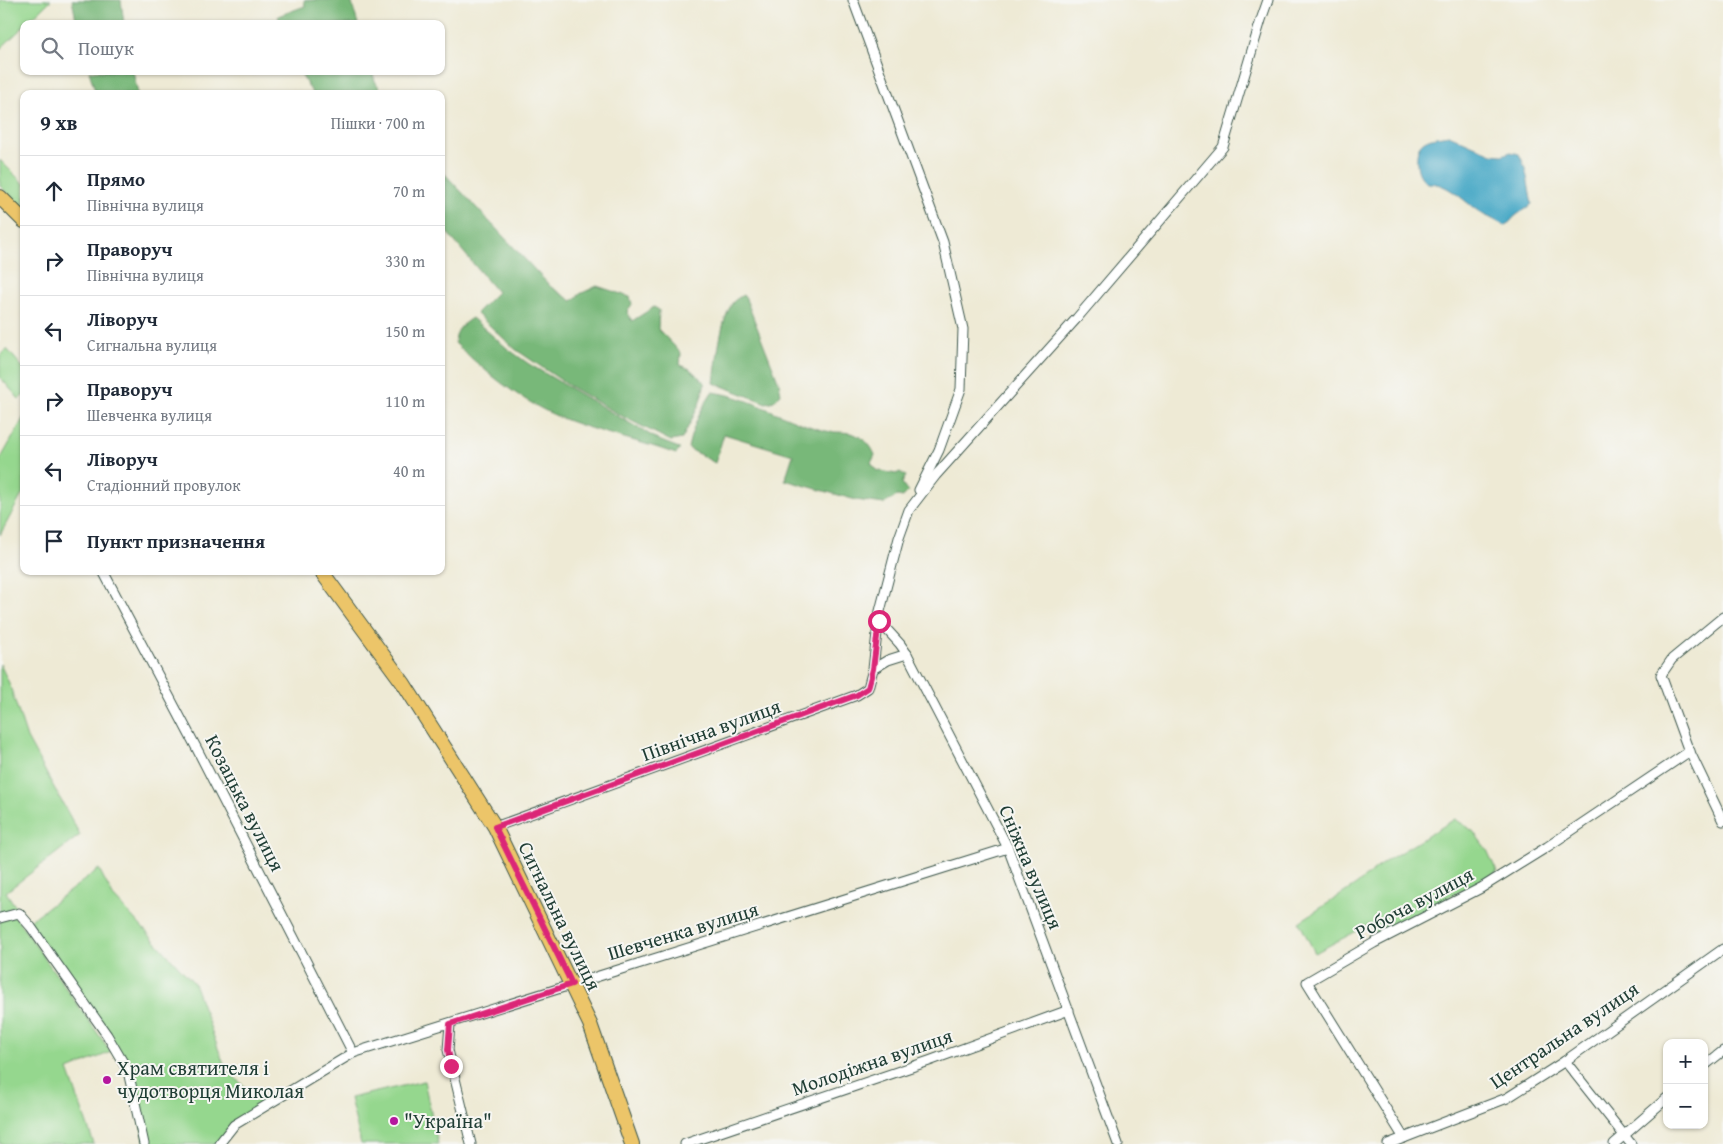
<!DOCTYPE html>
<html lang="uk">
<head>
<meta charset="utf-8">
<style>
	:root { --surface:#fff; --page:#f6f6f7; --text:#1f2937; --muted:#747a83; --line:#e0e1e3 }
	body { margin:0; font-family:"Gentium Book Plus",serif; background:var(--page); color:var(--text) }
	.controls { position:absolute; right:15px; bottom:15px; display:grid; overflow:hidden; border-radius:10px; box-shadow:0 1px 4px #0004 }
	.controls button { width:45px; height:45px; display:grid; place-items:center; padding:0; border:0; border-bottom:1px solid var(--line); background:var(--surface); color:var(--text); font:25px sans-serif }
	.stop { position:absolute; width:15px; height:15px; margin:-11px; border:4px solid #db2777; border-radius:50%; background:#fff }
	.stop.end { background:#db2777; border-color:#fff; box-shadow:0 1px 5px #0008 }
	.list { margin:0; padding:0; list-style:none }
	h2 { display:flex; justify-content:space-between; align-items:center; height:65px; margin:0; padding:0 20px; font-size:21px }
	h2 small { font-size:16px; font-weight:400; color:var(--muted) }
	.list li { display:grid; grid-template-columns:32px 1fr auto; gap:15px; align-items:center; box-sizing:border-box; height:70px; padding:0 20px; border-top:1px solid var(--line) }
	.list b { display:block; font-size:19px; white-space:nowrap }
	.list p { margin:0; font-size:16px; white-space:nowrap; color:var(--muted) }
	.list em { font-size:16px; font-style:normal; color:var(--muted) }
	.icon { flex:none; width:28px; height:28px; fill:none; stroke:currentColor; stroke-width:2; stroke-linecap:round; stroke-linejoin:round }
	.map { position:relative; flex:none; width:1723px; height:1144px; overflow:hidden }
	.search { position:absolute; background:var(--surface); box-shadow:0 1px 4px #0004; left:20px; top:20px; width:425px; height:55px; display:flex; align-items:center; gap:12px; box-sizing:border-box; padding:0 18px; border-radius:10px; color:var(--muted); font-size:19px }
	.panel { position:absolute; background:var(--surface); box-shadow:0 1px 4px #0004; left:20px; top:90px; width:425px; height:485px; border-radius:10px }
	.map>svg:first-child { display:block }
</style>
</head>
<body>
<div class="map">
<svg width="1723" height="1144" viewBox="0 0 1723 1144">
	<rect width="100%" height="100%" fill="#f6f6f2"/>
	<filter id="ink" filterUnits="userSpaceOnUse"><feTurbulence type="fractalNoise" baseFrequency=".02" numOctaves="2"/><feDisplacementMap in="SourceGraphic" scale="10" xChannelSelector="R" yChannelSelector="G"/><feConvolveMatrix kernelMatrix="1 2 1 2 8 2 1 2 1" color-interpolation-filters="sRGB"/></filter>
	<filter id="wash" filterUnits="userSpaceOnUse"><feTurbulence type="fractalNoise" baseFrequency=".0096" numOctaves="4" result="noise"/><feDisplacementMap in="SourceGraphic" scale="20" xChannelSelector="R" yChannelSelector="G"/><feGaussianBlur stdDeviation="1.12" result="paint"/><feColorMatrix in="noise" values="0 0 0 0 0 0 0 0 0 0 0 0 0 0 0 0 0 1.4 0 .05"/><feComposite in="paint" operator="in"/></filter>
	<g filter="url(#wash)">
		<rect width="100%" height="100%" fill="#eeead5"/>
		<g fill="#95d78e" stroke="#5a8a61">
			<polygon points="0,0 51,0 26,24 24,24 24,26 0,49"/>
			<polygon points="0,160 24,184 24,210 0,186"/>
			<polygon points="7,349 24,369 24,395 19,399 0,377 0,355"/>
			<polygon points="24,417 24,491 0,535 0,460"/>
			<polygon points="0,664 9,683 27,738 80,835 6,892 19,912 0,917"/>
			<polygon points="1455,819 1473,831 1487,850 1497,872 1377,935 1370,924 1315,953 1299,922 1356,885 1383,863"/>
			<polygon points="99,869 113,896 194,983 226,1070 266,1105 233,1124 218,1144 145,1144 128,1070 28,922"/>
			<polygon points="14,915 111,1052 68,1070 94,1144 0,1144 0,919"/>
			<polygon points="424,1081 438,1144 361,1144 350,1098"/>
		</g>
		<g fill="#78b879" stroke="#4c7a56">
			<polygon points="72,0 121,0 124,24 77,24"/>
			<polygon points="304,0 351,0 358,24 281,24 278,16 305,6"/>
			<polygon points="89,71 133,71 138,94 96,94"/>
			<polygon points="299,71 372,71 375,81 383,94 313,94"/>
			<polygon points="441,170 551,287 572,301 580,294 597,286 630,297 632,304 627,312 632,321 654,307 659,310 658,329 681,353 680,365 690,369 705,383 699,405 682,439 671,441 618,414 568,385 515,349 476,313 497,292 445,230 441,233"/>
			<path d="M743 295 746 299 779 383 781 394 774 401 766 403 714 383C717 360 720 321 733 302 736 299 740 297 743 295Z"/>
			<path d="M472 318 508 349 529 364 633 425 661 441 679 448V451L676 454C641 441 604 434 569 421 524 404 490 376 455 343 456 330 461 325 472 318Z"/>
			<path d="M712 392C753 397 787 422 826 431 835 433 845 431 854 434 864 438 871 445 875 455L871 463 876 470 896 474 900 472 906 476 902 483 908 492 903 497 897 496 884 504 856 500 785 480 793 455 724 434 715 463 688 448C692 428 701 409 712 392Z"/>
		</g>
		<path fill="#47a8c6" stroke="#33727d" d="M1449 135 1492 154 1502 155 1511 152 1519 154C1528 170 1528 187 1532 204 1528 209 1523 210 1518 214 1513 217 1511 222 1505 226 1498 222 1491 218 1484 215 1466 204 1449 182 1427 183 1420 177 1417 171 1417 162 1415 138 1430 138 1449 135Z"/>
	</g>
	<g filter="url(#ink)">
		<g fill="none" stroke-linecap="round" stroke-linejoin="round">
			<defs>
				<g id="minor">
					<polyline points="853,0 943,242 963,329 961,389 939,450 919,490"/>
					<polyline points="103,571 197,749 353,1053"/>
					<polyline points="1723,617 1672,659 1661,675 1687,746 1723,821"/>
					<polyline points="879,621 900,644 907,654 1008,848 1118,1144"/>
					<polyline points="873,669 888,660 907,654"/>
					<polyline points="495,827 857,695 868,688 873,669 879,615 899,538 909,510 936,475 1077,318 1223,147 1261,20 1268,0"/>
					<polyline points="0,918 19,913 31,927 107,1035 128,1071 144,1144"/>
					<polyline points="450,1024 448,1050 471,1144"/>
					<polyline points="1565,1061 1631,1144"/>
					<polyline points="1704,1066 1723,1051"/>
					<polyline points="1404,1138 1307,982 1374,943 1481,888 1547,847 1690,751"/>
					<polyline points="219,1144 234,1125 353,1053 1008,848"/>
					<polyline points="685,1144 929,1061 1069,1010"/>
					<polyline points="1388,1144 1507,1098 1565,1061 1723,949"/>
					<polyline points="1614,1144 1667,1098"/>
				</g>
				<g id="primary">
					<polyline points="0,197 24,221"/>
					<polyline points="321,571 404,684 495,827 590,1024 632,1144"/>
				</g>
			</defs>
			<use href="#minor" stroke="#3e574c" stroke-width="11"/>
			<use href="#primary" stroke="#3e574c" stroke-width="16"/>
			<use href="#minor" stroke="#fff" stroke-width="9"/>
			<use href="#primary" stroke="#ecc569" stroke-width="14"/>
		</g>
	</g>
	<g fill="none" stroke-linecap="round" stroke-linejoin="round" filter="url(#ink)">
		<polyline stroke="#db2777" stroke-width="6" points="451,1066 448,1050 450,1024 572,984 495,827 857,695 868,688 873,669 879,621"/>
	</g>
	<g fill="#b5179e" stroke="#f6f6f2" stroke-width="2">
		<circle cx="107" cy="1080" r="5"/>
		<circle cx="394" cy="1121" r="5"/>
	</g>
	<g text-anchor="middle" stroke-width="4" stroke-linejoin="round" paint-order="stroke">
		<g font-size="20" fill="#1f3d34" stroke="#f6f6f2">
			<text transform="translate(711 730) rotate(-20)" y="7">Північна вулиця</text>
			<text transform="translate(245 803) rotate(63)" y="7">Козацька вулиця</text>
			<text transform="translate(1031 867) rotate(67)" y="7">Сніжна вулиця</text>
			<text transform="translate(1414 903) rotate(-28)" y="7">Робоча вулиця</text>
			<text transform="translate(560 916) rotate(64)" y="7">Сигнальна вулиця</text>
			<text transform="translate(683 931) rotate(-17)" y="7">Шевченка вулиця</text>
			<text transform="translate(1564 1035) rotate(-34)" y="7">Центральна вулиця</text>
			<text transform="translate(872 1062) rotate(-19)" y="7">Молодіжна вулиця</text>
		</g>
		<g font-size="20" fill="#1f3d34" stroke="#f6f6f2" text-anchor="start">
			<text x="117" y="1075">Храм святителя і<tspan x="117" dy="23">чудотворця Миколая</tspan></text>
			<text x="404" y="1128">"Україна"</text>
		</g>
	</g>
</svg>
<div class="controls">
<button>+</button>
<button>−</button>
</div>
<div class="stop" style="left:879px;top:621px"></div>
<div class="stop end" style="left:451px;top:1066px"></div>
<div class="search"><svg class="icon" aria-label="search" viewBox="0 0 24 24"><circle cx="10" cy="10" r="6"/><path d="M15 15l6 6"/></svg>Пошук</div>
<section class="panel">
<h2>9 хв<small>Пішки · 700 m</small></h2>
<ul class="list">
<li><svg class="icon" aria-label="ahead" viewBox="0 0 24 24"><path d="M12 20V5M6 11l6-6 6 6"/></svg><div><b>Прямо</b><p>Північна вулиця</p></div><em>70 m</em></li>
<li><svg class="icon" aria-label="right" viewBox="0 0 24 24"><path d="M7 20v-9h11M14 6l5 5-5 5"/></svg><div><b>Праворуч</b><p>Північна вулиця</p></div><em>330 m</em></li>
<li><svg class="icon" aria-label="left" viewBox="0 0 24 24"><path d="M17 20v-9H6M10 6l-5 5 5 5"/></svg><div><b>Ліворуч</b><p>Сигнальна вулиця</p></div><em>150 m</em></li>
<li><svg class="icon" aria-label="right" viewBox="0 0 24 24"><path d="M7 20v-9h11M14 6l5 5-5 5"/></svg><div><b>Праворуч</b><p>Шевченка вулиця</p></div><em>110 m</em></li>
<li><svg class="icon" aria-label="left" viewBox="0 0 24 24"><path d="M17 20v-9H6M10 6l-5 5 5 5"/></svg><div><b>Ліворуч</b><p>Стадіонний провулок</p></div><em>40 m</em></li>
<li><svg class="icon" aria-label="arrive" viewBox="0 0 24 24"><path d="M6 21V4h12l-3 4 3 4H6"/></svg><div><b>Пункт призначення</b></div></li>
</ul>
</section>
</div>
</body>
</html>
